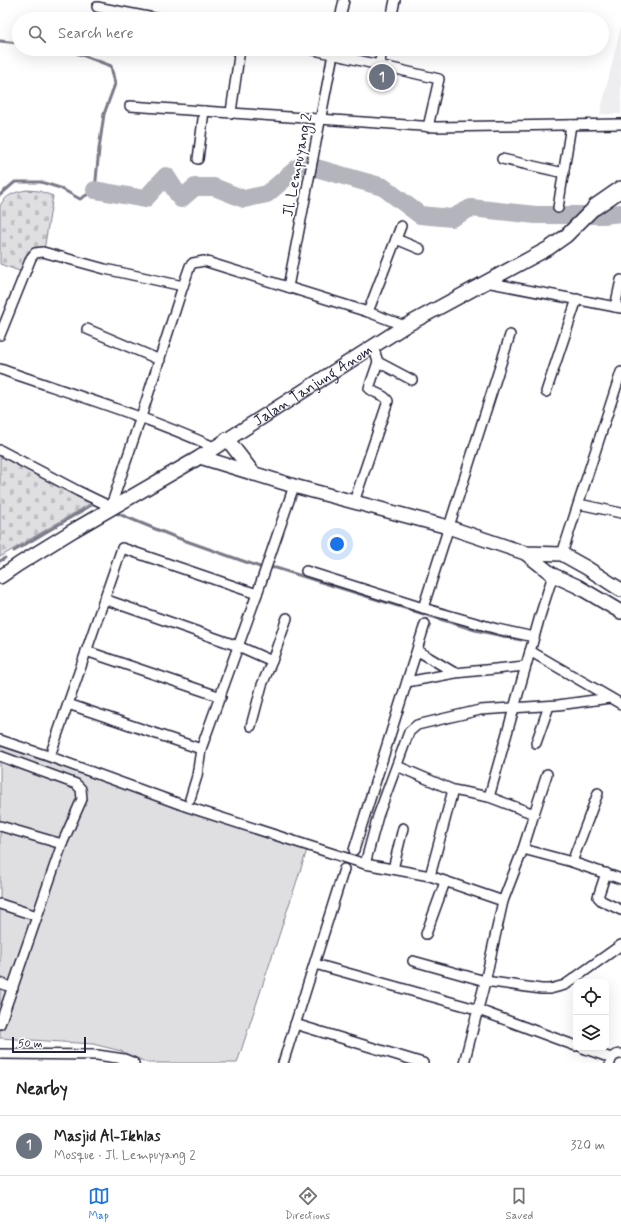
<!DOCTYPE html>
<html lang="en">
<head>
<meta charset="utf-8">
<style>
	:root { --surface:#fff; --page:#f2f2f2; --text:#222; --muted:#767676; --line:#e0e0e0; --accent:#1a73e8 }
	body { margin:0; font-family:Mynerve,sans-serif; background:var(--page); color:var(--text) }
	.controls { position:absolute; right:12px; bottom:12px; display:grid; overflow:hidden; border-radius:8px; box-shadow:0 4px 16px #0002 }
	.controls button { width:36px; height:36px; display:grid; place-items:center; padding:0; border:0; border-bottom:1px solid var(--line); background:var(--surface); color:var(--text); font:20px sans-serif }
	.scale { position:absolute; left:12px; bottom:10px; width:74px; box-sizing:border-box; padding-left:4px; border:2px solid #22223b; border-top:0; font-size:11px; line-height:14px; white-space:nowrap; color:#22223b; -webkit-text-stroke:3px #fff; paint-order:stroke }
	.you { position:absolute; left:337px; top:544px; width:14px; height:14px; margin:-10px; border:3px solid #fff; border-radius:50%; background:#1a73e8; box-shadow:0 0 0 6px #1a73e833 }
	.badge { display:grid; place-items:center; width:26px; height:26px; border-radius:50%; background:var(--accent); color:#fff; font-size:13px; font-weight:700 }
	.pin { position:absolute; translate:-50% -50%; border:2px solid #fff; box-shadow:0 1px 4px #0006 }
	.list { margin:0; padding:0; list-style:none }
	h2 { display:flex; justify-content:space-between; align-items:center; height:52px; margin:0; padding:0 16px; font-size:17px }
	h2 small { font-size:13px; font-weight:400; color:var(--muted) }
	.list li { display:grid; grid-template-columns:26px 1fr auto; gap:12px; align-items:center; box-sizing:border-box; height:60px; padding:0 16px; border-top:1px solid var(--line) }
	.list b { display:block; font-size:15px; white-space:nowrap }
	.list p { margin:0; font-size:13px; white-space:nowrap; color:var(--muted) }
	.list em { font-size:13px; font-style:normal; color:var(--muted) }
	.icon { flex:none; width:22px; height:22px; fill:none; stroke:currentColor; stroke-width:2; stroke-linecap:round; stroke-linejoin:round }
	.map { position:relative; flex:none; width:621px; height:1063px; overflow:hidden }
	.search { position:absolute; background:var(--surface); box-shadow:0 4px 16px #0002; left:12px; right:12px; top:12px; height:44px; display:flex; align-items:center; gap:10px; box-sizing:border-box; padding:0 14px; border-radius:22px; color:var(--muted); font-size:15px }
	.sheet { height:112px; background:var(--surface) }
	nav { display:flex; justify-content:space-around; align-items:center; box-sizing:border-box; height:56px; border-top:1px solid var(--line); background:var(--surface); font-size:11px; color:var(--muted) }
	nav a { display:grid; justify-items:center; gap:2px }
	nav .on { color:var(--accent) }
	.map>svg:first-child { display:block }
</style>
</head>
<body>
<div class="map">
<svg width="621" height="1063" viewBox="0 0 621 1063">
	<defs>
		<pattern id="cemetery-stones" width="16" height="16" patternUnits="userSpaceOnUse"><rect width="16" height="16" fill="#dfdfe2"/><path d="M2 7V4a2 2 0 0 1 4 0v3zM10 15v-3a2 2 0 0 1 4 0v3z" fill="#bfbfc3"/></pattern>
	</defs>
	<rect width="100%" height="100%" fill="#fff"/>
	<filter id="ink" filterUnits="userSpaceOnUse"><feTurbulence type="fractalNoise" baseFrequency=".025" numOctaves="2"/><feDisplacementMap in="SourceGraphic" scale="8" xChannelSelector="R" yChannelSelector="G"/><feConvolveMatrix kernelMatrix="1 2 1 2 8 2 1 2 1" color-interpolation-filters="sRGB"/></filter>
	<g filter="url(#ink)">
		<polygon fill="#eeeef1" points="621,26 621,114 600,114"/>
		<polygon fill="#dfdfe2" stroke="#80808e" points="0,746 307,850 237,1063 148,1063 121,1051 93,1044 0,1038"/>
		<g fill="url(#cemetery-stones)" stroke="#80808e">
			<path d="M27 190 39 191 53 196 44 250 22 272 0 264V206C5 195 15 192 27 190Z"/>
			<polygon points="0,455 91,503 0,557"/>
		</g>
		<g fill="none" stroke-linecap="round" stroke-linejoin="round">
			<g stroke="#7a7a88" stroke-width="3">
				<polyline points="0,41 19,43"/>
				<polyline points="0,195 15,182 41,182 60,188 80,199 95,190 99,149 104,114 115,84 111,66 74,52 47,49"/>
				<polyline points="114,512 175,537 260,567 276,568 475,630 521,640"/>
				<polyline points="14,551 95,503"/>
				<polyline points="0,561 5,558"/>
			</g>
			<polyline stroke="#b4b4bc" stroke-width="18" points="95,190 145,199 166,176 181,199 195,187 214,187 244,199 267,194 302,164 383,187 420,215 452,218 471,208 536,215 603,215 621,213"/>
			<defs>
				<g id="street">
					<polyline points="97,7 159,19"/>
					<polyline points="340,19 344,0"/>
					<polyline points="391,19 395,0"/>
					<polyline points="310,49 439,79 428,127"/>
					<polyline points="379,64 383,49"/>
					<polyline points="130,106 436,127 621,124"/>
					<polyline points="231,112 240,49"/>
					<polyline points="198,159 204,111"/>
					<polyline points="502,159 564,173"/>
					<polyline points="558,208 571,125"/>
					<polyline points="396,239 420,249"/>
					<polyline points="486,282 621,308"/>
					<polyline points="288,287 334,49"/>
					<polyline points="615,307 621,280"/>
					<polyline points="368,312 401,226"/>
					<polyline points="87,329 160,360"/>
					<polyline points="0,335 31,258 35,253 43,252 105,269 183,286"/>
					<polyline points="378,362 412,380"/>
					<path d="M0 369C72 394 145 416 214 447"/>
					<polyline points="546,392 577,299"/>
					<polyline points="0,450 78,491 111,507"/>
					<path d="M354 502 388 401C385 394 374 394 369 388L378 362 373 346"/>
					<polyline points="579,504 621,513"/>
					<polyline points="110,509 141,417 183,286 190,266 193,263 204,261 368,312 405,326"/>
					<polyline points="562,554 621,372"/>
					<polyline points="306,571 423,608 510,335"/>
					<polyline points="104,599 238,646 272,661 262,685 251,726"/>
					<polyline points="423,608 497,629 534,637"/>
					<polyline points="86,651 221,697"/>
					<polyline points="418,651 455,673"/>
					<polyline points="530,651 621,704"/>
					<polyline points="272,661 287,618"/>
					<polyline points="407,682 455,673 525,666"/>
					<polyline points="68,704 201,749"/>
					<polyline points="0,740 45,755 188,807 365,864 430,876 503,901"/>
					<polyline points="536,743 549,706"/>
					<polyline points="52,750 122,548 257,594"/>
					<polyline points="0,756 76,784 81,789 82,799 62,844 0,1024"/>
					<polyline points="397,766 453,790 489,797"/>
					<polyline points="190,799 197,776 201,749 257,594 294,486"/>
					<polyline points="534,814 547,774"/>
					<polyline points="0,826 62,844"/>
					<polyline points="523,849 572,862 621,879"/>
					<polyline points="354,850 425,624"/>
					<polyline points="572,862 598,793"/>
					<polyline points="365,864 378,816 409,732 417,725 480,710 558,705 610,698"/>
					<polyline points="393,869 403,828"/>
					<polyline points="606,873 598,897 602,901 621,910"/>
					<polyline points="430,876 453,790"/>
					<polyline points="0,904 37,916"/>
					<polyline points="426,934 445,882"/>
					<polyline points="413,961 485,981 541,989 550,989 565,985 621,945"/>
					<polyline points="315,964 476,1009 576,1046"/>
					<polyline points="0,983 13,988"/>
					<polyline points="295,1024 423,1063"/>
					<polyline points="583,1048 611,1058"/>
					<polyline points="0,1054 97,1055 124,1059 134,1063"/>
					<polyline points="283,1063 344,869"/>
					<polyline points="464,1063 485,982 503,901 523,849 534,814 489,797 540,616 553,575"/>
					<path d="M610 1063C611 1057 615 1054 621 1054"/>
				</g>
				<g id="secondary">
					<polyline points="227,439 254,474"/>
					<polyline points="200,457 294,486 448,527 525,553 562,554 587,568 621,590"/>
					<polyline points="525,553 553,575 577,586 621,612"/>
					<path id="s1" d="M0 577 19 564 74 530 200 457 405 326 549 248 566 236 595 207"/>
				</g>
				<polyline id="primary" points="595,207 621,189"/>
			</defs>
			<use href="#street" stroke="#22223b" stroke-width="12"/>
			<use href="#secondary" stroke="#22223b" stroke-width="16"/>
			<use href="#primary" stroke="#22223b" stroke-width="18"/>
			<use href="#street" stroke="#fff" stroke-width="9"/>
			<use href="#secondary" stroke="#fff" stroke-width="13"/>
			<use href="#primary" stroke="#fff" stroke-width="15"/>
		</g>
	</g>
	<g text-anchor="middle" stroke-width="4" stroke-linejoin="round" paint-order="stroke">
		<g font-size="15" fill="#22223b" stroke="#fff">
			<text transform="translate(297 165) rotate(-79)" y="5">Jl. Lempuyang 2</text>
			<text dy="5" stroke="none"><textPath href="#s1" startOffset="367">Jalan Tanjung Anom</textPath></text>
		</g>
	</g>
</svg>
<div class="controls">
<button><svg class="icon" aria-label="locate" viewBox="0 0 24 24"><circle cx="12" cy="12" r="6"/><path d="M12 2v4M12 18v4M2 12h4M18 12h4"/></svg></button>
<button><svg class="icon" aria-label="layers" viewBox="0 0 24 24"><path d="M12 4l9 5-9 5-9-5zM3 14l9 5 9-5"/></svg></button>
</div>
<div class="scale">50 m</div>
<div class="you"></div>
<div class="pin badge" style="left:382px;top:77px;background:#6b7280">1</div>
<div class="search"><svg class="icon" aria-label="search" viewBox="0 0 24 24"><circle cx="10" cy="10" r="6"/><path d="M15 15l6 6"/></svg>Search here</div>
</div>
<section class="sheet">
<h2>Nearby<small></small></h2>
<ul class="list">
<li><span class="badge" style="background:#6b7280">1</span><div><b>Masjid Al-Ikhlas</b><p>Mosque · Jl. Lempuyang 2</p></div><em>320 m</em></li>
</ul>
</section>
<nav>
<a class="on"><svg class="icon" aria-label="map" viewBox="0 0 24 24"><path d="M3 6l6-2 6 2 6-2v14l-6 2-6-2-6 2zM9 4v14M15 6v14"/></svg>Map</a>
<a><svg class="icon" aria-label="directions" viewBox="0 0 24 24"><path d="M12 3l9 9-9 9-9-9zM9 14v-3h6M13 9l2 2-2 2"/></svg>Directions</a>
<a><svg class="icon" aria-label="saved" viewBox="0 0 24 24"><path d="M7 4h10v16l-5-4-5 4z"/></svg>Saved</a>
</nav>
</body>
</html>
